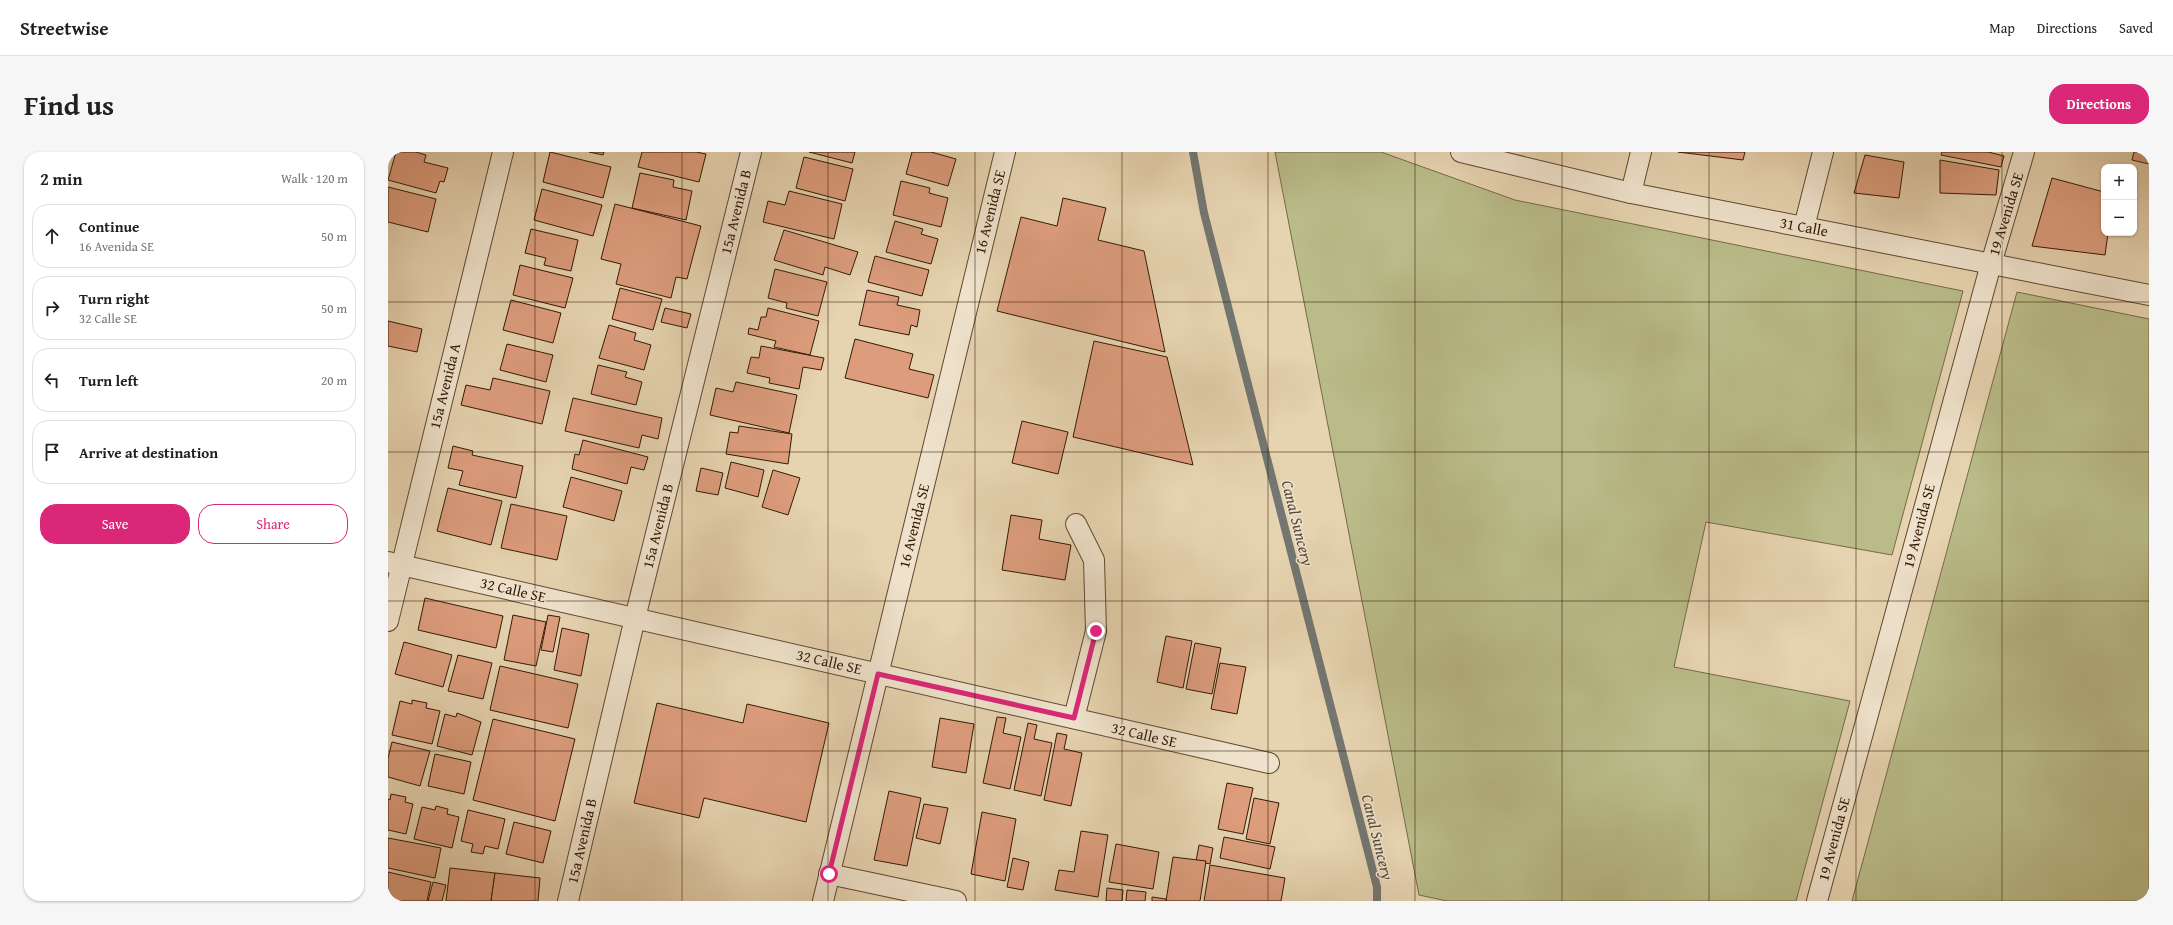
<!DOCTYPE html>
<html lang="en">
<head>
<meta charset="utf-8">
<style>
	:root { --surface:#fff; --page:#f6f6f6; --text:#202124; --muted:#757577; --line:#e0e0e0; --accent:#db2777 }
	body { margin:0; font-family:"Gentium Book Plus",serif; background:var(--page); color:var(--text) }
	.controls { position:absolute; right:12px; top:12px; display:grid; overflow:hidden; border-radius:8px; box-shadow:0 1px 3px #0004 }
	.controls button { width:36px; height:36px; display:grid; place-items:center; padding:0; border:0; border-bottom:1px solid var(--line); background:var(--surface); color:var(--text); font:20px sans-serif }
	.stop { position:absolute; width:12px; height:12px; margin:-9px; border:3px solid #db2777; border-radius:50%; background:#fff }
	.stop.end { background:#db2777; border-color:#fff; box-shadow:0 1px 4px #0008 }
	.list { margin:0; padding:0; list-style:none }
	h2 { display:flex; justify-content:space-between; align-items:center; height:52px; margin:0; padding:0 16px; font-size:17px }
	h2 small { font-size:13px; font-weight:400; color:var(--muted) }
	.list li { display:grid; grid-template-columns:26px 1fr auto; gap:12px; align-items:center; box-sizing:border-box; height:64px; margin:0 8px 8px; padding:0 8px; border:1px solid var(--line); border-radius:16px }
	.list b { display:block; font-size:15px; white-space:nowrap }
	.list p { margin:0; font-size:13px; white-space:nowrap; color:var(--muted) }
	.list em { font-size:13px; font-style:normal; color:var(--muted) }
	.actions { display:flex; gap:8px; padding:12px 16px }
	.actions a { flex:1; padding:9px 0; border:1px solid var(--accent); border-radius:16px; text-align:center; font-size:14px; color:var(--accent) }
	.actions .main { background:var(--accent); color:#fff }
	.icon { flex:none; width:22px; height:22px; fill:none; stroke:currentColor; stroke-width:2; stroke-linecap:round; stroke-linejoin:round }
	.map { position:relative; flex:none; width:1761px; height:749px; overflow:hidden; border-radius:16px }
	header { display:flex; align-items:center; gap:24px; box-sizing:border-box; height:56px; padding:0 20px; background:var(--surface); border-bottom:1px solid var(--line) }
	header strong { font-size:19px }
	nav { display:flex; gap:22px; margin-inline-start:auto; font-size:14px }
	.intro { display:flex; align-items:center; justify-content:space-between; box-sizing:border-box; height:96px; padding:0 24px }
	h1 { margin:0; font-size:28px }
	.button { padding:10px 18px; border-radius:16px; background:var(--accent); color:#fff; font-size:14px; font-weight:700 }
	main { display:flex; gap:24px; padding:0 24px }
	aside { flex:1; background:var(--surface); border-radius:16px; box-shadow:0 1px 3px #0004 }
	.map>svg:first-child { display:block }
</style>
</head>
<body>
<header>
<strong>Streetwise</strong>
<nav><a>Map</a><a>Directions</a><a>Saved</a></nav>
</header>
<div class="intro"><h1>Find us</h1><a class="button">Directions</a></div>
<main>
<aside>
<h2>2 min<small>Walk · 120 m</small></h2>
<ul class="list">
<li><svg class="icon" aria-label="ahead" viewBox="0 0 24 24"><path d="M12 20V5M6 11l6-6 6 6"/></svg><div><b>Continue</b><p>16 Avenida SE</p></div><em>50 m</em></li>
<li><svg class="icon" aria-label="right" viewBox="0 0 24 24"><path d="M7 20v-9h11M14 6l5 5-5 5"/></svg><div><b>Turn right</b><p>32 Calle SE</p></div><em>50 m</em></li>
<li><svg class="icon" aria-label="left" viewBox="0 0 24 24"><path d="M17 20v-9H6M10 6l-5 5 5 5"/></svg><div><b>Turn left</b></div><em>20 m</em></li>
<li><svg class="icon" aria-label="arrive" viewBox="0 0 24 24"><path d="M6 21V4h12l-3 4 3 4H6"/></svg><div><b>Arrive at destination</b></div></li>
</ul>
<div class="actions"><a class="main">Save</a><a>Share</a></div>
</aside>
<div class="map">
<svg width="1761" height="749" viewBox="0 0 1761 749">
	<rect width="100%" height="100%" fill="#e6d3b0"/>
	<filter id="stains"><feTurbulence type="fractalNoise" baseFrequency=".005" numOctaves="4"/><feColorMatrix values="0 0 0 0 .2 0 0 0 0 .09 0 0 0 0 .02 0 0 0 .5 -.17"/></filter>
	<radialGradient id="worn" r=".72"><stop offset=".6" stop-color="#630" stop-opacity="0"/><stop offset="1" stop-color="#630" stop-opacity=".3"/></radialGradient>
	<g fill="#b9bb88" stroke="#766a47">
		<polygon points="887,0 993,0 1127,48 1575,139 1504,403 1318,370 1286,515 1462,549 1408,749 1059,749 1031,743"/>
		<polygon points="1629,140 1761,167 1761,749 1464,749"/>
	</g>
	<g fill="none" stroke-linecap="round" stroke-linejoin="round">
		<polyline stroke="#737671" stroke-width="8" points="805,0 816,61 989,735 989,749"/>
	</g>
	<g fill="#dd9d7d" stroke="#341906">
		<polygon points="8,0 28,0 38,3 36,10 60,16 56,30 52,29 48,41 0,28"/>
		<polygon points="162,0 223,15 215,46 155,30"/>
		<polygon points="201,0 216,0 215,3"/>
		<polygon points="254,0 308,0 318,2 311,30 250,15"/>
		<polygon points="421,0 467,0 464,11"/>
		<polygon points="524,0 543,0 568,7 560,34 518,22"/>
		<polygon points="1290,0 1357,0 1355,8"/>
		<polygon points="1554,0 1600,0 1616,4 1613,15 1553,3"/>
		<polygon points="1746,0 1761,0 1761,12 1744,8"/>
		<polygon points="1477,3 1516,10 1511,46 1466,41"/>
		<polygon points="416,5 465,17 457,49 408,36"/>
		<polygon points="1552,8 1611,18 1608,43 1552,41"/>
		<polygon points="252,21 286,28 285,35 304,39 298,68 244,56"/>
		<polygon points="1664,26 1716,40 1716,81 1720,81 1717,103 1644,94"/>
		<polygon points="513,29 542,36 541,41 560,46 553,75 505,63"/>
		<polygon points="0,35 48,47 40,80 0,70"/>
		<polygon points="154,37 214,53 205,84 146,68"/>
		<polygon points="401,39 454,52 446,87 375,70 380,49 397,53"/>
		<polygon points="675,46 718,56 710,88 756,99 777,200 609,159 633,65 669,74"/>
		<polygon points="227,52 313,74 299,127 288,125 283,146 228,132 233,112 213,107"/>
		<polygon points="507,69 535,77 533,82 550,87 543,112 498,100"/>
		<polygon points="143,77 190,88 183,119 156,113 158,106 137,101"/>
		<polygon points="396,78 470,100 462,123 437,115 435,123 386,108"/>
		<polygon points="487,104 541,118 534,144 480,130"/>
		<polygon points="132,113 185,126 177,156 125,143"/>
		<polygon points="387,117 439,130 430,164 398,156 399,151 380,146"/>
		<polygon points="232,136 274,147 265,178 224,167"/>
		<polygon points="479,138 511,145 509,153 532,158 529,175 523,173 521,183 471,173"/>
		<polygon points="123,148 173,161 165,191 115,178"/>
		<polygon points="277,156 303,162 299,176 273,170"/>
		<polygon points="380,156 431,169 422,203 386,195 388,189 360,182 361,176 370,178 373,165 378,165"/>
		<polygon points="0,169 34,177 29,200 0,194"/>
		<polygon points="221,173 248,181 246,188 263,193 256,218 211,206"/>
		<polygon points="467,187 525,202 521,217 546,223 540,246 457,226"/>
		<polygon points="706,189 779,205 805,313 685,285"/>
		<polygon points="119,192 165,203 158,230 112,218"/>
		<polygon points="373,194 436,206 433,218 415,215 411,237 381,231 382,226 359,221 363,205 371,206"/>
		<polygon points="210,213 239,220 237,225 254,230 248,253 203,242"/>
		<polygon points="105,226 162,239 154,272 73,253 78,233 102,238"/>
		<polygon points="348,230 409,243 401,281 322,263 328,236 345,240"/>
		<polygon points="185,246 274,266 270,287 254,283 251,296 177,279"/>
		<polygon points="634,269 680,280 670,322 624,311"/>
		<polygon points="351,274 404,282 400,312 338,302 342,280 350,281"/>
		<polygon points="195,288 260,305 256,318 243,315 239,332 184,317 187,302 191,303"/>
		<polygon points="65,294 85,299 84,303 135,314 128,346 71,333 75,319 60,316"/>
		<polygon points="343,310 376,318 370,345 337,336"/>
		<polygon points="313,316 335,321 330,343 308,339"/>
		<polygon points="385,318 412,326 400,363 374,355"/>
		<polygon points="183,325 234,339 226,369 175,355"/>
		<polygon points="60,336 114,349 103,393 49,379"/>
		<polygon points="123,352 179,364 169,408 113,396"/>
		<polygon points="623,363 654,368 651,387 683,393 677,428 614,418"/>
		<polygon points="37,446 115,464 108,496 30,478"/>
		<polygon points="125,463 158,470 148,514 116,508"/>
		<polygon points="160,463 172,465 165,500 153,498"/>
		<polygon points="174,476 201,482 193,524 166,518"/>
		<polygon points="778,484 804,489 795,536 769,530"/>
		<polygon points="16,490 64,503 55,535 7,522"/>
		<polygon points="807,491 833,496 824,542 798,537"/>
		<polygon points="70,503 104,511 95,547 60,539"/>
		<polygon points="832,511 858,515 849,562 823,557"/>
		<polygon points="112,514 190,532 180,576 102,558"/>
		<polygon points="24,548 39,551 38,556 52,559 44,592 4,583 12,549 24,552"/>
		<polygon points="269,551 355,571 359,552 441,571 418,670 316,646 311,666 246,651"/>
		<polygon points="69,561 93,570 84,603 49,594 57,562 68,565"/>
		<polygon points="609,565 618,566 615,581 633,585 622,637 595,631"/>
		<polygon points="552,566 586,572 578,621 544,615"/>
		<polygon points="105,567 187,587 167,669 85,648"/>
		<polygon points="640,571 649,573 646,587 664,591 653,644 626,638"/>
		<polygon points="669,581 679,583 676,597 694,601 683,654 656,648"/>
		<polygon points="4,590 42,599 32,634 0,625 0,606"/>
		<polygon points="47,602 83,610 76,642 40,634"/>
		<polygon points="839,631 865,636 855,682 830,677"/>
		<polygon points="501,639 533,646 519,714 486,708"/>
		<polygon points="3,642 18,645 17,650 25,652 18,682 0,678 0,647 2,648"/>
		<polygon points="866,646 891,651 882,692 858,687"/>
		<polygon points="536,652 560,656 552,692 528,686"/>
		<polygon points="48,654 60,657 59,662 71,665 64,696 26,687 34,655 47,658"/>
		<polygon points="80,658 117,667 110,697 97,694 95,702 83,700 85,692 73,689"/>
		<polygon points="594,660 628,667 617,729 583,722"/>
		<polygon points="126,670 163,679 155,711 118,702"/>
		<polygon points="693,679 720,683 710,745 667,738 671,718 686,720"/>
		<polygon points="836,685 887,695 882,717 832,706"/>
		<polygon points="0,686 53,696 47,726 0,716"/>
		<polygon points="728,692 771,700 765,737 721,730"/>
		<polygon points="811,693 825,696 822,712 808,709"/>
		<polygon points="785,705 818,709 812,749 778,749"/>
		<polygon points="625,706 641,710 635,738 619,735"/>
		<polygon points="822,713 897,726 893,749 816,749"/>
		<polygon points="62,716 107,721 103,749 58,749"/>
		<polygon points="0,720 43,730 39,749 0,749"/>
		<polygon points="107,721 152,726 150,749 103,749"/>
		<polygon points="45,730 58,733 54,749 40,749"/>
		<polygon points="719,736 735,738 734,749 718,749"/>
		<polygon points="739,738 758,740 757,749 738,749"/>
		<polygon points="764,745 778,747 778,749 764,749"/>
	</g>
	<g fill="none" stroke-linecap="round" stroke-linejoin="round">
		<defs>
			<g id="minor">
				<polyline points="1073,0 1243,41 1761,143"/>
				<polyline points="1243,41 1253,0"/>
				<polyline points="1416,75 1435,0"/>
				<polyline points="0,410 881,611"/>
				<polyline points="0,469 115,0"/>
				<polyline points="686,566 708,479 706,408 688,372"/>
				<polyline points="441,722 568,749"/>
				<polyline points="180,749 247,466 363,0"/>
				<polyline points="435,749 617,0"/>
				<polyline points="1429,749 1603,112 1636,0"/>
			</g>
		</defs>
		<use href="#minor" stroke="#604830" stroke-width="22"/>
		<use href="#minor" stroke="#efe2cc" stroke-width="20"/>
	</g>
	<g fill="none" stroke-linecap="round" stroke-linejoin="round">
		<polyline stroke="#db2777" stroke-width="5" points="441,722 490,522 686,566 708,479"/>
	</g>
	<path fill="none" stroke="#341906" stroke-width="1" stroke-opacity="0.55" d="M147 0V749M294 0V749M440 0V749M587 0V749M734 0V749M880 0V749M1027 0V749M1174 0V749M1321 0V749M1468 0V749M1614 0V749M0 150H1761M0 300H1761M0 449H1761M0 599H1761"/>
	<g text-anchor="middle" stroke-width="3" stroke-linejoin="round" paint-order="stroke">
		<g font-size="15" fill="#341906" stroke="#efe2cc">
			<text transform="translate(348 60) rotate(-76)" y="5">15a Avenida B</text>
			<text transform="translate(602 60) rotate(-76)" y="5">16 Avenida SE</text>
			<text transform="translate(1618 62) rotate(-73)" y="5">19 Avenida SE</text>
			<text transform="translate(1416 75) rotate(11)" y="5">31 Calle</text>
			<text transform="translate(57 234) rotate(-76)" y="5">15a Avenida A</text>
			<text transform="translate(270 374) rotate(-76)" y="5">15a Avenida B</text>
			<text transform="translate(526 374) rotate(-76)" y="5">16 Avenida SE</text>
			<text transform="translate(1531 374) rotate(-75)" y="5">19 Avenida SE</text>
			<text transform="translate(125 438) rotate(13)" y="5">32 Calle SE</text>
			<text transform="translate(441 510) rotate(13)" y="5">32 Calle SE</text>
			<text transform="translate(756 583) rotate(13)" y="5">32 Calle SE</text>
			<text transform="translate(1446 687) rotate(-75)" y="5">19 Avenida SE</text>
			<text transform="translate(194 689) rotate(-77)" y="5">15a Avenida B</text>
		</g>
		<g font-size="16" font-style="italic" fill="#54483b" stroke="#efe2cc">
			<text transform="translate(910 371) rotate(76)" y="6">Canal Suncery</text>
			<text transform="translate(990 685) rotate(76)" y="6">Canal Suncery</text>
		</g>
	</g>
	<rect width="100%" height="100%" filter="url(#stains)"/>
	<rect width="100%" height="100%" fill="url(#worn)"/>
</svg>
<div class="controls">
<button>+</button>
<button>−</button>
</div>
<div class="stop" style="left:441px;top:722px"></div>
<div class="stop end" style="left:708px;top:479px"></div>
</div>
</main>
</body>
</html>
